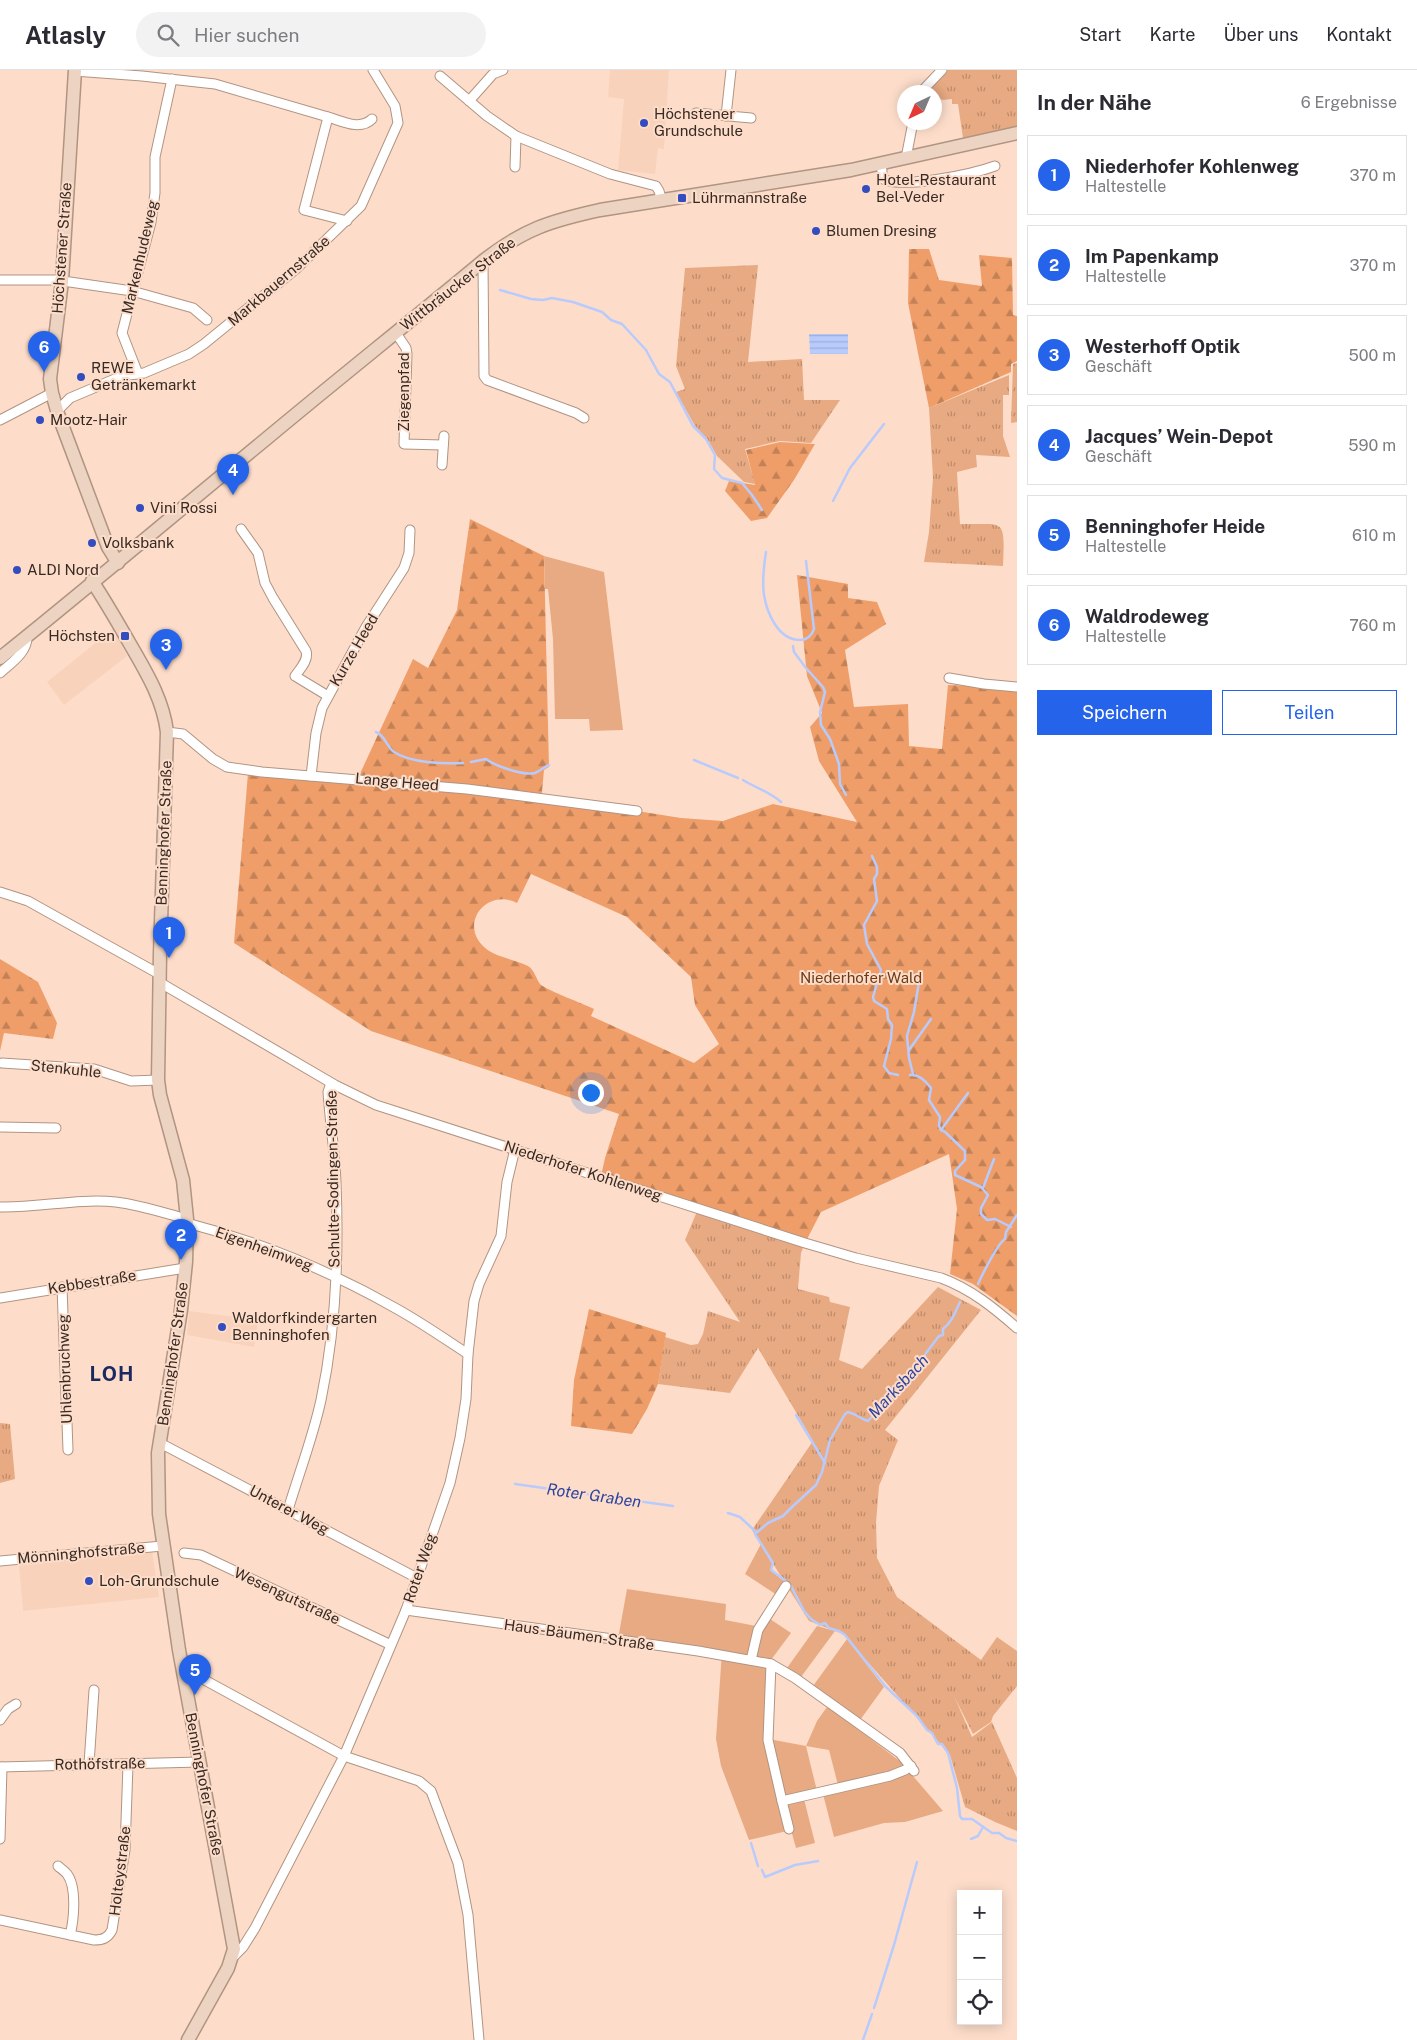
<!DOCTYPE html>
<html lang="de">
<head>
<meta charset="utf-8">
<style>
	:root { --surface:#fff; --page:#f2f2f3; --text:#2b2b33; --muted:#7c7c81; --line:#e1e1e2; --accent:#2563eb }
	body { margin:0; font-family:"Public Sans",sans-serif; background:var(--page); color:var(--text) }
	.controls { position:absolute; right:15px; bottom:15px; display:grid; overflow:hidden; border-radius:0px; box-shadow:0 2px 12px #0003 }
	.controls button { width:45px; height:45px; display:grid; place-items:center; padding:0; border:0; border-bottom:1px solid var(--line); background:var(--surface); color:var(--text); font:25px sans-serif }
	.compass { position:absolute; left:897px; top:15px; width:45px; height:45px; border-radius:50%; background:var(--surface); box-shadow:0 2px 12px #0003; rotate:224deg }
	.you { position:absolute; left:590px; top:1022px; width:18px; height:18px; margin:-12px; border:4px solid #fff; border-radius:50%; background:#1a73e8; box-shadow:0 0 0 8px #1a73e833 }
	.badge { display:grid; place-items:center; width:32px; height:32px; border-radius:50%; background:var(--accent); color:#fff; font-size:16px; font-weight:700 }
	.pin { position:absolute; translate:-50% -41px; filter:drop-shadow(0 1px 2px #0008) }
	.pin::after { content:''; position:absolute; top:26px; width:18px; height:15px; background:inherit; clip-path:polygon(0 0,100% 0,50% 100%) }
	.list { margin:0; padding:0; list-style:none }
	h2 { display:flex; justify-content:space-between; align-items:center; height:65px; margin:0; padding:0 20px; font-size:21px }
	h2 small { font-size:16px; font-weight:400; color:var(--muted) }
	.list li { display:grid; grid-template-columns:32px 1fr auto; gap:15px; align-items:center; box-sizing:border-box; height:80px; margin:0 10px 10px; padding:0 10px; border:1px solid var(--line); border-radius:0px }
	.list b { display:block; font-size:19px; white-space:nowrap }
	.list p { margin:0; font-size:16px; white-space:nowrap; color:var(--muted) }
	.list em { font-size:16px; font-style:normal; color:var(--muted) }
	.actions { display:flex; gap:10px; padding:15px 20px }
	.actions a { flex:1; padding:11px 0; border:1px solid var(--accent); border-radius:0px; text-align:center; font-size:18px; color:var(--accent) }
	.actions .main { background:var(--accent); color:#fff }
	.icon { flex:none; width:28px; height:28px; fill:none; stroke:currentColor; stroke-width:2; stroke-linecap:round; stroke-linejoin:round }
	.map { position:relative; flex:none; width:1017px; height:1970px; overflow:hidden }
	header { display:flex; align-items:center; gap:30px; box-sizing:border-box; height:70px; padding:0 25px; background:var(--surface); border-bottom:1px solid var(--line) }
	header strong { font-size:24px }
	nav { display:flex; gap:28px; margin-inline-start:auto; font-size:18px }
	.search { width:350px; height:45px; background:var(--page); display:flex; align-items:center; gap:12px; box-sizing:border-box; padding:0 18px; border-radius:28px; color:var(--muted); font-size:19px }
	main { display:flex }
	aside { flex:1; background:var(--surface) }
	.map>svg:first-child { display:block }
</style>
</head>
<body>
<header>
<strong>Atlasly</strong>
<div class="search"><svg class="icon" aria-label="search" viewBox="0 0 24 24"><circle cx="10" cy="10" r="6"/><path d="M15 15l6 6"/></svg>Hier suchen</div>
<nav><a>Start</a><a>Karte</a><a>Über uns</a><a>Kontakt</a></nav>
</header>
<main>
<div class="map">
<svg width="1017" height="1970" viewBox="0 0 1017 1970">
	<defs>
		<pattern id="grass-tufts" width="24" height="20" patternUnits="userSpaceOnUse" patternTransform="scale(1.25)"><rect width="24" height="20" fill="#e8aa82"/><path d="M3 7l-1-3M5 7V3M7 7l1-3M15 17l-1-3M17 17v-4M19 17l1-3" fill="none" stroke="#bd8b6a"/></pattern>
		<pattern id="forest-firs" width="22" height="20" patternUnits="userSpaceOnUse" patternTransform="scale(1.25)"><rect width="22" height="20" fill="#ef9e69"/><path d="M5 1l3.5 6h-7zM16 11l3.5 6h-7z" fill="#c28156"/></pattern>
		<pattern id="water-rules" width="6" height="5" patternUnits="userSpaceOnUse" patternTransform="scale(1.25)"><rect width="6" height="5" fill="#b8cbfc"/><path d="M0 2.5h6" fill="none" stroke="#9faed8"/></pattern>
	</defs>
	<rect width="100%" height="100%" fill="#fdddca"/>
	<g fill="#f9d2bb">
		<polygon points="610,0 669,0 664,79 658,78 655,104 618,100 624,29 608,27"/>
		<polygon points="113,559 127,586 64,635 47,612"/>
		<polygon points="189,1241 258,1250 254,1277 187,1265"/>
		<polygon points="152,1481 159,1527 23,1541 19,1496"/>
	</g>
	<g fill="url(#grass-tufts)">
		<polygon points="945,0 1017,0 1017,63 964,75 958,34 952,34 952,29 943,30 935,27 934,22 925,22"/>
		<polygon points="758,195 748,292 802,289 804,330 840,330 811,373 780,371 745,379 755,414 744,412 717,386 708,370 695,356 676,322 685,319 676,296 685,198"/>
		<polygon points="1017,293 1017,352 1011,353 1013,294"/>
		<path d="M1009 305V325H1003V366L1010 387 976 385 977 397 957 402 960 454C1005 455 1005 446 1003 496L924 492 929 462 933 408 929 338Z"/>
		<polygon points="698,1139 805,1173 801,1183 798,1219 829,1227 830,1232 850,1237 839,1290 862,1299 938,1217 981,1240 885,1360 898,1370 879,1416 876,1453 877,1488 897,1527 981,1590 997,1567 1017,1581 1017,1616 993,1646 991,1652 973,1664 954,1626 972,1667 992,1652 1017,1708 1017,1761 995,1752 965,1737 950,1685 843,1564 809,1551 752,1460 813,1371 758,1278 730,1323 658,1314 665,1267 691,1275 698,1274 703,1264 708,1241 740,1252 685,1170"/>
		<polygon points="0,1353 10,1354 15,1409 0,1413"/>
	</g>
	<g fill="url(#forest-firs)" fill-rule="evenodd">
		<polygon points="909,179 929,179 939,210 982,216 979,185 1012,188 1013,245 1017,246 1017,291 1011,294 1011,302 929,338 908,233"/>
		<polygon points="780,372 815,374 794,410 767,448 751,451 725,421 729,411 755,415 746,380"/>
		<path d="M470 449 544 486 549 697 544 700 541 732 637 741 681 748 723 751 773 734 857 752 819 691 810 657 822 643 807 606 797 505 848 514V528L877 532 886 554 845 580 854 637 908 634 909 676 942 679 948 615 1017 618V1246L973 1214 950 1204 957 1139 949 1084 821 1142 805 1173 601 1106 605 1088 619 1044 371 961 234 873 248 703 358 708 413 589 428 598 457 540ZM531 804 627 847 691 907 695 935 719 974 694 993 591 946 594 939C582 933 551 922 541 915 536 910 535 900 528 896 515 889 493 887 483 876 459 852 488 818 517 833Z"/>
		<polygon points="0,889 38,912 57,953 53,969 4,963 0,981"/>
		<polygon points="589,1239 666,1263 658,1314 647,1339 632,1364 571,1356 574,1310"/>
	</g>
	<g fill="#e8aa82">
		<polygon points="544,486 604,502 623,660 590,661 589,649 555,649 553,569 548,519 545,519"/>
		<polygon points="761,1474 772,1494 771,1500 785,1512 777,1525 745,1504"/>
		<polygon points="627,1519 726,1534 725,1550 756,1556 767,1547 791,1563 765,1598 769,1604 769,1669 806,1676 817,1651 832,1630 813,1616 847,1569 884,1617 855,1657 901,1692 943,1741 905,1752 884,1753 834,1767 823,1724 839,1719 829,1680 806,1676 817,1721 803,1725 815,1773 796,1778 791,1760 749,1770 721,1696 716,1669 722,1581 618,1569"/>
		<polygon points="817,1556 835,1561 801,1607 787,1598"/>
	</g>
	<polygon fill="url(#water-rules)" points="809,264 848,264 848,284 810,284"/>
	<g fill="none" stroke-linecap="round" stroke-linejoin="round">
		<g stroke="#b8cbfc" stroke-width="2.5">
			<polyline points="500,220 531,229 543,230 552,228 573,232 602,242 611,250 622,254 646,280 659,304 670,312 693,356 706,369 715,385 714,399 722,408 742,413 752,425 762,440"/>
			<polyline points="833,431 850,398 884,354"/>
			<path d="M766 482C764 495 762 512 764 525 767 543 778 570 800 570 807 570 812 565 814 559L806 491"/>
			<polyline points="793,576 794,582 806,598 823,617 825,622 820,642 821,655 830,669 839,694 840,714 846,725"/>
			<path d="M376 662C385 665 386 676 394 682 410 693 444 694 463 693"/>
			<polyline points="694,690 738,708"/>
			<path d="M471 692 486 689C495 696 524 706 535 703 540 701 544 697 549 695"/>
			<path d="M743 710C756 718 770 722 781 732"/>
			<polyline points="872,786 877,797 877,804 874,809 877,831 864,855 867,874 881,900 873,927 874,931 887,939 888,949 892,955 891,969 884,996 889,1003 898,1005"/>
			<polyline points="909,980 931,949"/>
			<polyline points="913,1004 909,988 907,966 914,942 920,906"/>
			<path d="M910 1005C919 1004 926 1011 931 1018L929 1030 940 1047 939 1056 941 1060 945 1062 965 1081V1090L955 1101V1105L981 1117 988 1125 981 1138V1144L987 1150 995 1149 1011 1157"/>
			<polyline points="941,1060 968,1023"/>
			<polyline points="983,1118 994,1089"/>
			<path d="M978 1214C982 1205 998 1173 1005 1169L1006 1162 1017 1145"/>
			<polyline points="796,1345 825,1393"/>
			<polyline points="515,1414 673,1436"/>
			<polyline points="728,1443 740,1447 756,1462"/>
			<path d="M786 1511 771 1500 773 1493 755 1464 768 1453 783 1446 793 1436 816 1415 822 1402 830 1370 845 1344 848 1342C857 1344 860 1349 868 1351L918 1298 926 1283 939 1266 943 1265V1259C953 1251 955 1242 960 1232"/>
			<polyline points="791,1516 804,1541 811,1549 820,1555 825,1553 829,1558 839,1561 845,1565 886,1617 917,1646 927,1660 932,1663 938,1674 942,1674 948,1683 957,1718 960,1746 962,1749 972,1749 992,1763 999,1763 1006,1768 1017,1771"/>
			<polyline points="971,1769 978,1766 983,1757"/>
			<polyline points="751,1773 758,1796"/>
			<polyline points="762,1800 765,1807 795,1795 818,1791"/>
			<polyline points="874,1938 894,1875 917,1792"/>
			<polyline points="863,1970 872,1944"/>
		</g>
		<defs>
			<g id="minor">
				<polyline points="74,1 142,6 215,14 328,47 304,140 347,151"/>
				<polyline points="440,6 487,46 516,66 610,104 656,116 659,121 662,131"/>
				<polyline points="921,22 942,0"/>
				<polyline points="469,31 493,4 503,0"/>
				<polyline points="696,43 751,48"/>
				<polyline points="726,46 731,0"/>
				<path d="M328 47C342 51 360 61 372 49"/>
				<polyline points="906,88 913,52"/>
				<path d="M881 94 883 109C903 119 973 104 995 96"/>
				<polyline points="515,97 516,66"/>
				<polyline points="483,191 484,306 487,310 576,343 584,348"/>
				<polyline points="0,210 56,210 132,221 193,238 207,250"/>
				<polyline points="396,263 406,278 407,284 404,374 443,375"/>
				<polyline points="138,304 122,263 151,152 155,123 155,87 172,9"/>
				<polyline points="57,341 70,328 122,306 144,303 189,284 204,274 296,199 361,136 398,53 395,36 373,0"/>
				<polyline points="0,350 52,323"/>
				<polyline points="442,395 444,366"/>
				<path d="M241 459 258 483 265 513 273 528 306 581C309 590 300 599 295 606L328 626"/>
				<path d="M0 603C11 593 28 582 27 566"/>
				<polyline points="949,608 984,614 1017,617"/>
				<polyline points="167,662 183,664 213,689 227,697 262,702 467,719 637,741"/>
				<polyline points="311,706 316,663 322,638 366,557 404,498 409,483 410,460"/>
				<polyline points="0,822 28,831 159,904"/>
				<path d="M159 912 335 1015 376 1035 805 1173 856 1188 941 1208C971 1219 994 1238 1017 1258"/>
				<polyline points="2,993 94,999 131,1011 158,1010"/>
				<polyline points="0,1057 56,1058"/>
				<path d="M0 1137C38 1138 77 1128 116 1132 140 1135 164 1143 187 1149"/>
				<path d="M187 1153C261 1172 332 1202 397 1239 422 1253 445 1269 468 1284"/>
				<polyline points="62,1217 68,1380"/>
				<polyline points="0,1228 185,1198"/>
				<polyline points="160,1373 417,1508"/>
				<path d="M288 1440C299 1403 313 1367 321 1330 336 1259 339 1185 336 1113 335 1083 330 1053 328 1022L331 1013"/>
				<polyline points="184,1483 201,1485 389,1574"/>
				<polyline points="0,1491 162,1476"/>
				<polyline points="406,1540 698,1581 771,1594 795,1608 900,1683 914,1701"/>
				<polyline points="751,1590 758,1560 786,1516"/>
				<polyline points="771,1594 768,1670 782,1731 890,1706 905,1700 911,1696"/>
				<polyline points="184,1607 201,1608 344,1686 419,1711 431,1721 458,1793 468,1845 479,1970"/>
				<polyline points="0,1650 8,1639 16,1634"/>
				<polyline points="89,1694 94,1620"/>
				<polyline points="0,1697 200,1692"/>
				<polyline points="782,1731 789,1759"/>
				<polyline points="0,1769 2,1697"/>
				<path d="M58 1796C60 1798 65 1801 67 1804 77 1817 74 1850 70 1865"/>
				<path d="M0 1850 94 1870C103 1870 108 1868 112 1860L125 1780 128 1695"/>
				<polyline points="233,1887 243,1877 255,1858 344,1686 406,1540 450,1413 460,1368 466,1329 468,1284 474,1231 479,1214 501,1166 507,1112 515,1079"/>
			</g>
			<g id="secondary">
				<polyline points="75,0 62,211 50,309 52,323 58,344 108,477 118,493"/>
				<path d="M92 511C106 532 118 553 130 574 146 602 163 629 167 662L160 884 158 1010 160 1025 183 1110 187 1149 186 1192 181 1240 158 1383 159 1444 179 1580 234 1879 228 1898 188 1970"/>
				<path d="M0 588C90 516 177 442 266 369 338 309 411 251 483 191 524 159 550 151 600 140L851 100 1017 63"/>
			</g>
		</defs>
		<use href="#minor" stroke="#b19482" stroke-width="11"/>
		<use href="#secondary" stroke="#b19482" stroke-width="15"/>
		<use href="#minor" stroke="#fff" stroke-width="9"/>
		<use href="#secondary" stroke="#edd4c2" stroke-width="12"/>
	</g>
	<g fill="#334dbf" stroke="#fdddca" stroke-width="2">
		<circle cx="644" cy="53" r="5"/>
		<circle cx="866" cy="119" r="5"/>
		<rect x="677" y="123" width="10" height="10" rx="2.5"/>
		<circle cx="816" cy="161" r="5"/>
		<circle cx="81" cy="307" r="5"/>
		<circle cx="40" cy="350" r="5"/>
		<circle cx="140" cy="438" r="5"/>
		<circle cx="92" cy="473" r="5"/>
		<circle cx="17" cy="500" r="5"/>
		<rect x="120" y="561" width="10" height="10" rx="2.5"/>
		<circle cx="222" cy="1257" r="5"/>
		<circle cx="89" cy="1511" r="5"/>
	</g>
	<g text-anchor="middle" stroke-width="4" stroke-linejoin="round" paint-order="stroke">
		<g font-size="15" fill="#362a23" stroke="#fdddca" text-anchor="start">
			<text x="654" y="49">Höchstener<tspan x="654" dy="17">Grundschule</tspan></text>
			<text x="876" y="115">Hotel-Restaurant<tspan x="876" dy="17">Bel-Veder</tspan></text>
			<text x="692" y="133">Lührmannstraße</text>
			<text x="826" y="166">Blumen Dresing</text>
			<text x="91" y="303">REWE<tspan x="91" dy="17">Getränkemarkt</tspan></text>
			<text x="50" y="355">Mootz-Hair</text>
			<text x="150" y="443">Vini Rossi</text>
			<text x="102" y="478">Volksbank</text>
			<text x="27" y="505">ALDI Nord</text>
			<text x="115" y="571" text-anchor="end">Höchsten</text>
			<text x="232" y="1253">Waldorfkindergarten<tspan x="232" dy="17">Benninghofen</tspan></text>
			<text x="99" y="1516">Loh-Grundschule</text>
		</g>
		<g font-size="15" fill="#362a23" stroke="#fdddca">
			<text transform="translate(62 178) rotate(-86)" y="5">Höchstener Straße</text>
			<text transform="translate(140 187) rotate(-77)" y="5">Markenhudeweg</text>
			<text transform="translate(279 211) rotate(-41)" y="5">Markbauernstraße</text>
			<text transform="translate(458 214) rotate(-38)" y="5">Wittbräucker Straße</text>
			<text transform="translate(404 322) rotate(-90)" y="5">Ziegenpfad</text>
			<text transform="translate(354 580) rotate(-60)" y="5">Kurze Heed</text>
			<text transform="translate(397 712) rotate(5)" y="5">Lange Heed</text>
			<text transform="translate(164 763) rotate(-88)" y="5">Benninghofer Straße</text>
			<text transform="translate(66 999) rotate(6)" y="5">Stenkuhle</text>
			<text transform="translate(583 1101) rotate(18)" y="5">Niederhofer Kohlenweg</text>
			<text transform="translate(333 1109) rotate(-91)" y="5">Schulte-Sodingen-Straße</text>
			<text transform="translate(264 1179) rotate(20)" y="5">Eigenheimweg</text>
			<text transform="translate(92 1212) rotate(-9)" y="5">Kebbestraße</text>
			<text transform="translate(173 1284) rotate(-82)" y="5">Benninghofer Straße</text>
			<text transform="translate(65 1299) rotate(-92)" y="5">Uhlenbruchweg</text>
			<text transform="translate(289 1440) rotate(28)" y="5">Unterer Weg</text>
			<text transform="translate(81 1483) rotate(-5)" y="5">Mönninghofstraße</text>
			<text transform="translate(420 1498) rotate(-71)" y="5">Roter Weg</text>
			<text transform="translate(287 1526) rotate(25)" y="5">Wesengutstraße</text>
			<text transform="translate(579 1565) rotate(8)" y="5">Haus-Bäumen-Straße</text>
			<text transform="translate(100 1694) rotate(-1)" y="5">Rothöfstraße</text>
			<text transform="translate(204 1714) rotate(79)" y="5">Benninghofer Straße</text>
			<text transform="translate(120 1801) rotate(-83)" y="5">Holteystraße</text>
		</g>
		<g font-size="15" fill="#6e3a13" stroke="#fdddca">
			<text x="861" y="913">Niederhofer Wald</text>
		</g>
		<g font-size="16" font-style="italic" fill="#2d449e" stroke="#fdddca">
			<text transform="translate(898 1316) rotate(-47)" y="6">Marksbach</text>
			<text transform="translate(594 1425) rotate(8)" y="6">Roter Graben</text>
		</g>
		<g font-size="20" font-weight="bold" letter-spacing="1" fill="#1b2961" stroke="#fdddca">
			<text x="112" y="1311">LOH</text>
		</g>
	</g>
</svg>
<div class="controls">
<button>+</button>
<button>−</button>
<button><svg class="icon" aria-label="locate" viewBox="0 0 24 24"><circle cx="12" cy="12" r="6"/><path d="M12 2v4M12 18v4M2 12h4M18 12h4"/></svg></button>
</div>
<svg class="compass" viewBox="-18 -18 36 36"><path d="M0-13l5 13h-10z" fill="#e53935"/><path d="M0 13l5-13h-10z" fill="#7c7c81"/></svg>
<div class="you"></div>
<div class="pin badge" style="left:169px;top:888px">1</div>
<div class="pin badge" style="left:181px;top:1190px">2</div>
<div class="pin badge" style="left:166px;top:600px">3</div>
<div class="pin badge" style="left:233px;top:425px">4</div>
<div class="pin badge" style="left:195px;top:1625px">5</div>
<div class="pin badge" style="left:44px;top:302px">6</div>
</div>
<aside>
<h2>In der Nähe<small>6 Ergebnisse</small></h2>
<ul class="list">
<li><span class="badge">1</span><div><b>Niederhofer Kohlenweg</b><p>Haltestelle</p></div><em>370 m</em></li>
<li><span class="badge">2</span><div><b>Im Papenkamp</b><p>Haltestelle</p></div><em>370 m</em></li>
<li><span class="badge">3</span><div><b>Westerhoff Optik</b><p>Geschäft</p></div><em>500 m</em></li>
<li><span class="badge">4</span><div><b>Jacques’ Wein-Depot</b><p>Geschäft</p></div><em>590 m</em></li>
<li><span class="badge">5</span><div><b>Benninghofer Heide</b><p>Haltestelle</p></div><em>610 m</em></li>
<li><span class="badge">6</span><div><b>Waldrodeweg</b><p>Haltestelle</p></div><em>760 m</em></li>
</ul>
<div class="actions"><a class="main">Speichern</a><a>Teilen</a></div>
</aside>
</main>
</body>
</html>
